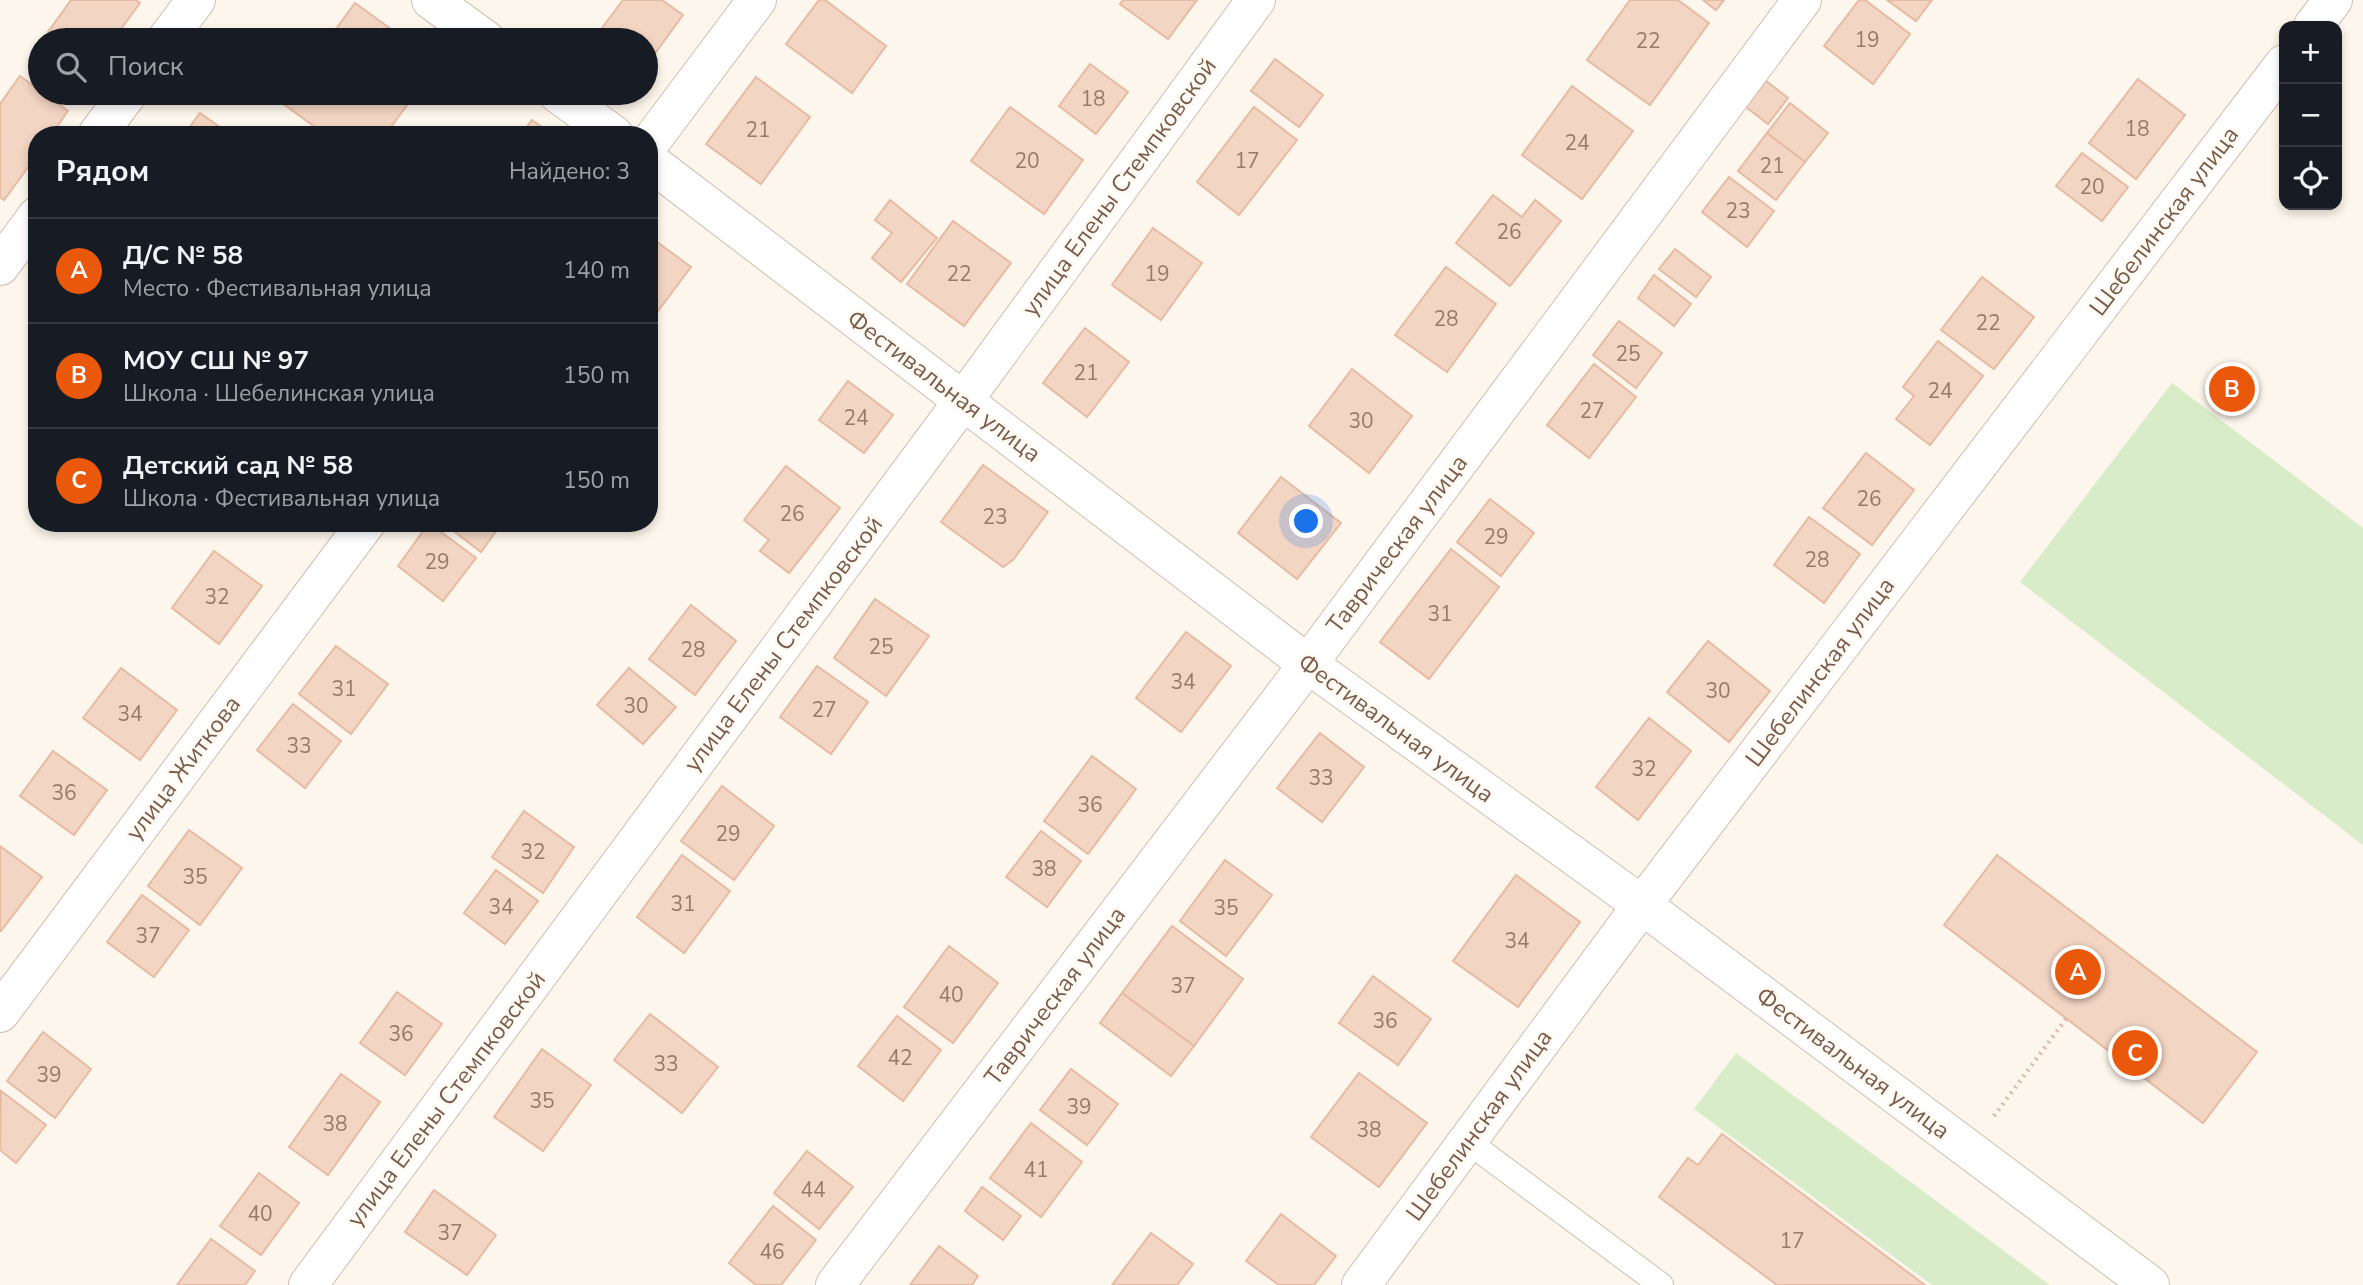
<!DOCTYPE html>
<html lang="ru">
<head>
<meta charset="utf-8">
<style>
	:root { --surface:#171b24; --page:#20242c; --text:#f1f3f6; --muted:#9ea1a6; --line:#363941; --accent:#ea580c }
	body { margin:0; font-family:"Nunito Sans",sans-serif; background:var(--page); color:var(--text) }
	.controls { position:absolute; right:21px; top:21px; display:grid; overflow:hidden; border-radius:14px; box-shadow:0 4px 10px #0003 }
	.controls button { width:63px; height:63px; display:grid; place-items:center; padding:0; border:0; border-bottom:2px solid var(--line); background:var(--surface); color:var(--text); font:35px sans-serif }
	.you { position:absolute; left:1307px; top:522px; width:24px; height:24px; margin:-18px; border:5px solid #fff; border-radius:50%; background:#1a73e8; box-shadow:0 0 0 10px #1a73e833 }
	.badge { display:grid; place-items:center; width:46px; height:46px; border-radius:50%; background:var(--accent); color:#fff; font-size:23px; font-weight:700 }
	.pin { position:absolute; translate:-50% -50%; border:4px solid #fff; box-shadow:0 2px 7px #0006 }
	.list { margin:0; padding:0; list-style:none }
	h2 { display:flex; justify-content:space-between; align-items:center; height:91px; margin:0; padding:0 28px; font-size:30px }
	h2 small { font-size:23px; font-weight:400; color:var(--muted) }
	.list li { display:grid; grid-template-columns:46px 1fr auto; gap:21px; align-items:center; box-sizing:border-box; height:105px; padding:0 28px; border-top:2px solid var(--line) }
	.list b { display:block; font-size:26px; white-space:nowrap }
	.list p { margin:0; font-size:23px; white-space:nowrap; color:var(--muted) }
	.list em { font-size:23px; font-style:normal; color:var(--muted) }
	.icon { flex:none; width:38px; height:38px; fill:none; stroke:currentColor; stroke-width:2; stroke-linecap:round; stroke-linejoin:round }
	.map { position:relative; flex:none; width:2363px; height:1285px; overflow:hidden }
	.search { position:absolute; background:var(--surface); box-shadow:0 4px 10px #0003; left:28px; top:28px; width:630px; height:77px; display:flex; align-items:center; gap:18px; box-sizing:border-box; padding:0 24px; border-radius:38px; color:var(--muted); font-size:26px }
	.panel { position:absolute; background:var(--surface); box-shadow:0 4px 10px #0003; left:28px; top:126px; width:630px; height:406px; border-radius:28px }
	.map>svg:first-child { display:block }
</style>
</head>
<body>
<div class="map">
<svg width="2363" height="1285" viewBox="0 0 2363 1285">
	<rect width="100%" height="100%" fill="#fdf6ec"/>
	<g fill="#d8ecc9">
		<polygon points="2172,383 2363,528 2363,845 2020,582"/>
		<polygon points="1736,1053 2050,1285 1932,1285 1694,1109"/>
	</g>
	<g fill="#f3d5c3" stroke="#e6bba3" stroke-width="2">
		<polygon points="71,0 136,0 140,3 113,40 60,40 48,32"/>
		<polygon points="623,0 662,0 683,15 646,66 646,40 593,40"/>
		<polygon points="819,0 825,0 886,46 852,93 786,44"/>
		<polygon points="1123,0 1197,0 1168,39 1120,4"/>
		<polygon points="1630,0 1678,0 1709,23 1650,105 1587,60"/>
		<polygon points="1703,0 1724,0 1716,10"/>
		<polygon points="1859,0 1865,0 1910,34 1873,84 1824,46"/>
		<polygon points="1887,0 1932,0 1916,21"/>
		<polygon points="355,3 406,40 328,40"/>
		<polygon points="1275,59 1323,95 1299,127 1251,91"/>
		<polygon points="1090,64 1128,92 1096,134 1059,106"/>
		<polygon points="20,76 68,111 51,135 37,135 37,155 4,200 0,197 0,104"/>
		<polygon points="756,77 810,117 761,184 706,144"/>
		<polygon points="2138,79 2185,115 2136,179 2089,143"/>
		<polygon points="1766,81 1788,98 1768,124 1746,107"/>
		<polygon points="1572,86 1633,131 1582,199 1522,155"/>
		<polygon points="290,93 416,93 385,135 326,135 282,103"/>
		<polygon points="1790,103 1828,133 1805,162 1767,133"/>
		<polygon points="1010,107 1083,160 1044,214 971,161"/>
		<polygon points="1254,107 1297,140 1239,215 1197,182"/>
		<polygon points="200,113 231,135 184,135"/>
		<polygon points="532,120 553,135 521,135"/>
		<polygon points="1767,133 1805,162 1776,200 1738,171"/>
		<polygon points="2082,153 2128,187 2102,221 2056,186"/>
		<polygon points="1729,177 1774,211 1747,247 1702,212"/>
		<polygon points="1493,195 1522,217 1535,200 1561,221 1510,286 1456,243"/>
		<polygon points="890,200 937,238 901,282 872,258 892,233 875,220"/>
		<polygon points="953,221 1011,263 964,326 907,284"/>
		<polygon points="1153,228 1202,263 1161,320 1112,285"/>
		<polygon points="649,236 691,267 649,323"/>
		<polygon points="1675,249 1711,277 1696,297 1659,269"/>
		<polygon points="1446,267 1496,304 1447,372 1395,335"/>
		<polygon points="1654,275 1691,304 1674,326 1638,298"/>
		<polygon points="1982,277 2034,317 1994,369 1941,330"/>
		<polygon points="1619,321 1662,353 1636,388 1593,355"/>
		<polygon points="1085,328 1129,362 1087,417 1043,383"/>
		<polygon points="1938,341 1983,376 1930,445 1896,419 1914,396 1903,387"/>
		<polygon points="37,343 37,357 30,352"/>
		<polygon points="1594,364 1636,397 1589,458 1547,425"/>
		<polygon points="1352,369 1412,416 1369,473 1309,426"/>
		<polygon points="848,381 893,415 864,453 819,420"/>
		<polygon points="1866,453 1914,490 1872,545 1823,508"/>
		<polygon points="983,465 1048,512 1013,560 1003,567 941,522"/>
		<polygon points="786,466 840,508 789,573 760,551 769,540 744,520"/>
		<polygon points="1281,477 1341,523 1297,579 1238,533"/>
		<polygon points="1490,499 1534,533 1501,576 1457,542"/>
		<polygon points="1809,517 1860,554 1824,603 1774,565"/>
		<polygon points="429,523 476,558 443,601 398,566"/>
		<polygon points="443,523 502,523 481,552"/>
		<polygon points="1451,549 1499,587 1429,679 1380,642"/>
		<polygon points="214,551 262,586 219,644 172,608"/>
		<polygon points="875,599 929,636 886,696 834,658"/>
		<polygon points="691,605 736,641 695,695 649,659"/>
		<polygon points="1186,632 1231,666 1181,732 1136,698"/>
		<polygon points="1708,641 1770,691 1729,742 1667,692"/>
		<polygon points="336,646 388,684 351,734 299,694"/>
		<polygon points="817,666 868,702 831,754 780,717"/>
		<polygon points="121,668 177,710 140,760 83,718"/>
		<polygon points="629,668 676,707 643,744 597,705"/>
		<polygon points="293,704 341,741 305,788 257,750"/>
		<polygon points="1649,718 1691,751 1638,820 1596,787"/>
		<polygon points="1320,733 1364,767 1322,822 1277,788"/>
		<polygon points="53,751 107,790 74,835 20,796"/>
		<polygon points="1092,756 1136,789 1088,854 1044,821"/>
		<polygon points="722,786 774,826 734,880 681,841"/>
		<polygon points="524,811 574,847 543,893 492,857"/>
		<polygon points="189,830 242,868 200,925 148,886"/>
		<polygon points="1041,831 1081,861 1047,907 1006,877"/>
		<polygon points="0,846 42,877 1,931 0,931"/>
		<polygon points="682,855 730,891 684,953 637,917"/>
		<polygon points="1997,855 2257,1052 2203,1123 1944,925"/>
		<polygon points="1225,860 1272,895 1226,956 1180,921"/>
		<polygon points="496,870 538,901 505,944 464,913"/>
		<polygon points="1516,875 1580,922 1518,1007 1453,961"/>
		<polygon points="142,895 189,930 154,977 107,942"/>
		<polygon points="1172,926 1243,979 1194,1046 1122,993"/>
		<polygon points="949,946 998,983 953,1043 904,1007"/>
		<polygon points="1373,976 1431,1019 1398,1065 1339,1023"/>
		<polygon points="397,992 442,1024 405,1075 360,1043"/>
		<polygon points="1122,993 1194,1046 1171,1076 1100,1023"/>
		<polygon points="650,1014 718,1067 682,1113 614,1060"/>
		<polygon points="897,1016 941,1050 903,1101 858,1066"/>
		<polygon points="43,1032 91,1069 55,1118 7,1081"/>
		<polygon points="542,1049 591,1085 543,1151 494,1117"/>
		<polygon points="1071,1069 1118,1104 1087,1145 1040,1110"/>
		<polygon points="1359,1073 1427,1123 1379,1187 1311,1137"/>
		<polygon points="341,1074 380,1102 328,1175 289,1147"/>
		<polygon points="1,1091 46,1125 16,1163 0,1150"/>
		<polygon points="1031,1123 1082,1162 1041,1217 990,1178"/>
		<polygon points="1722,1134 1925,1285 1777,1285 1659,1197 1688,1158 1698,1165"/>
		<polygon points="807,1151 853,1187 819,1229 774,1193"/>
		<polygon points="259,1173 299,1203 261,1255 220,1226"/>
		<polygon points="982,1187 1021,1216 1003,1240 965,1211"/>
		<polygon points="434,1190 496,1235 467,1275 405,1232"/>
		<polygon points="773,1206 816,1240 781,1285 756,1285 729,1263"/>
		<polygon points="1281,1214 1336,1256 1314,1285 1279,1285 1246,1261"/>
		<polygon points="1151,1233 1193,1264 1177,1285 1112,1285"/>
		<polygon points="211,1239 255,1271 245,1285 177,1285"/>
		<polygon points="939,1246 978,1276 972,1285 910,1285"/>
	</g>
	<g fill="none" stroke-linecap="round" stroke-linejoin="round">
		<defs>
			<polyline id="service" points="1467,1141 1661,1285"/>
			<g id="minor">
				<polyline points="431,0 486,40"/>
				<polyline points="2313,26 2333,0"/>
				<polyline points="166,40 196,0"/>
				<polyline points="557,93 614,135"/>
				<polyline points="97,135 128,93"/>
				<polyline points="649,144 757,0"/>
				<polyline points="649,161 1308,664 1642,905 2150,1285"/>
				<polyline points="0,266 37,216"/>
				<polyline points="0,1013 366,523"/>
				<polyline points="308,1285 963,401 1256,0"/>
				<polyline points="835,1285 1308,664 1802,0"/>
				<polyline points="1361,1285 1642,905 2284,64"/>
			</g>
		</defs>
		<use href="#service" stroke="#d1beb0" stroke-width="26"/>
		<use href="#minor" stroke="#d1beb0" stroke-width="40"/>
		<polyline stroke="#d9b8a5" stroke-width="4.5" stroke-dasharray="2 5" stroke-linecap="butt" points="1994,1116 2066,1019"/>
		<use href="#service" stroke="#fff" stroke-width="24"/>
		<use href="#minor" stroke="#fff" stroke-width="38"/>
	</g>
	<g text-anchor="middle" stroke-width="6" stroke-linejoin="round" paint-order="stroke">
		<g font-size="21" fill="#987a6a">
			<text x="1867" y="47">19</text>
			<text x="1648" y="48">22</text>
			<text x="1093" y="106">18</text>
			<text x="2137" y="136">18</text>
			<text x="758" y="137">21</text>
			<text x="1577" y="150">24</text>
			<text x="1027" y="168">20</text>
			<text x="1247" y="168">17</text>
			<text x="1772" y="173">21</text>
			<text x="2092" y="194">20</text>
			<text x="1738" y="218">23</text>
			<text x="1509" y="239">26</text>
			<text x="959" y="281">22</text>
			<text x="1157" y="281">19</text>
			<text x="1446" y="326">28</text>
			<text x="1988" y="330">22</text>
			<text x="1628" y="361">25</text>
			<text x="1086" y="380">21</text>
			<text x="1940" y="398">24</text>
			<text x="1592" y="418">27</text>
			<text x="856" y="425">24</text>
			<text x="1361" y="428">30</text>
			<text x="1869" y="506">26</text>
			<text x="792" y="521">26</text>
			<text x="995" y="524">23</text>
			<text x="1496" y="544">29</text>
			<text x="1817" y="567">28</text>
			<text x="437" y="569">29</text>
			<text x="217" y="604">32</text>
			<text x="1440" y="621">31</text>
			<text x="881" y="654">25</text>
			<text x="693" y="657">28</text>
			<text x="1183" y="689">34</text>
			<text x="344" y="696">31</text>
			<text x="1718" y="698">30</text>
			<text x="636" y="713">30</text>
			<text x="824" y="717">27</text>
			<text x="130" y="721">34</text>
			<text x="299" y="753">33</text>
			<text x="1644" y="776">32</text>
			<text x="1321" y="785">33</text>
			<text x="64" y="800">36</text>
			<text x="1090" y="812">36</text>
			<text x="728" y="841">29</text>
			<text x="533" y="859">32</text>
			<text x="1044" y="876">38</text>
			<text x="195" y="884">35</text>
			<text x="683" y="911">31</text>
			<text x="501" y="914">34</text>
			<text x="1226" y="915">35</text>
			<text x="148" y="943">37</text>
			<text x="1517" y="948">34</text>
			<text x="1183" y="993">37</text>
			<text x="951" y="1002">40</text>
			<text x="1385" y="1028">36</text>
			<text x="401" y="1041">36</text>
			<text x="900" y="1065">42</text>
			<text x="666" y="1071">33</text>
			<text x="49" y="1082">39</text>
			<text x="542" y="1108">35</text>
			<text x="1079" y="1114">39</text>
			<text x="335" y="1131">38</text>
			<text x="1369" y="1137">38</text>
			<text x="1036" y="1177">41</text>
			<text x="813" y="1197">44</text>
			<text x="260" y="1221">40</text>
			<text x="450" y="1240">37</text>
			<text x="1792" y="1248">17</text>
			<text x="772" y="1259">46</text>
		</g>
		<g font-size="24" fill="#7a5c4d" stroke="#fffaf3">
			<text transform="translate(1119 187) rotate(-54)" y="8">улица Елены Стемпковской</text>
			<text transform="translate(2164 221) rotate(-53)" y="8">Шебелинская улица</text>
			<text transform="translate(944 386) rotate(37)" y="8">Фестивальная улица</text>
			<text transform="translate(1397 544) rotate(-53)" y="8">Таврическая улица</text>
			<text transform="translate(783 644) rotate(-53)" y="8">улица Елены Стемпковской</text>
			<text transform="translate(1820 672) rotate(-53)" y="8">Шебелинская улица</text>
			<text transform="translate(1396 728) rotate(36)" y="8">Фестивальная улица</text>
			<text transform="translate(183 768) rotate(-53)" y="8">улица Житкова</text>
			<text transform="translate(1055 996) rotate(-53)" y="8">Таврическая улица</text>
			<text transform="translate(1853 1063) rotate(37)" y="8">Фестивальная улица</text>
			<text transform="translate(446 1099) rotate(-53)" y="8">улица Елены Стемпковской</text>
			<text transform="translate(1479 1125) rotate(-54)" y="8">Шебелинская улица</text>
		</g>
	</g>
</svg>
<div class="controls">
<button>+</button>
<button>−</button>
<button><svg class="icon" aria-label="locate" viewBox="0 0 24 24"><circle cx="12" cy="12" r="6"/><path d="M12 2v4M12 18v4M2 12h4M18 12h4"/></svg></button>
</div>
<div class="you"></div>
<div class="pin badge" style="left:2078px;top:972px">A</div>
<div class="pin badge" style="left:2232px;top:389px">B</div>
<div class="pin badge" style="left:2135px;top:1053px">C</div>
<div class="search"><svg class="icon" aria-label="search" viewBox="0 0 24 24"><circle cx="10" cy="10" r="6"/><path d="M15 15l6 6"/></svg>Поиск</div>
<section class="panel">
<h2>Рядом<small>Найдено: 3</small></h2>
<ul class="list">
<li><span class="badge">A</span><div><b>Д/С № 58</b><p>Место · Фестивальная улица</p></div><em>140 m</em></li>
<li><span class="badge">B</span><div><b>МОУ СШ № 97</b><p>Школа · Шебелинская улица</p></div><em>150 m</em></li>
<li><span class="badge">C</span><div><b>Детский сад № 58</b><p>Школа · Фестивальная улица</p></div><em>150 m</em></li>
</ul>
</section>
</div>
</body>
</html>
